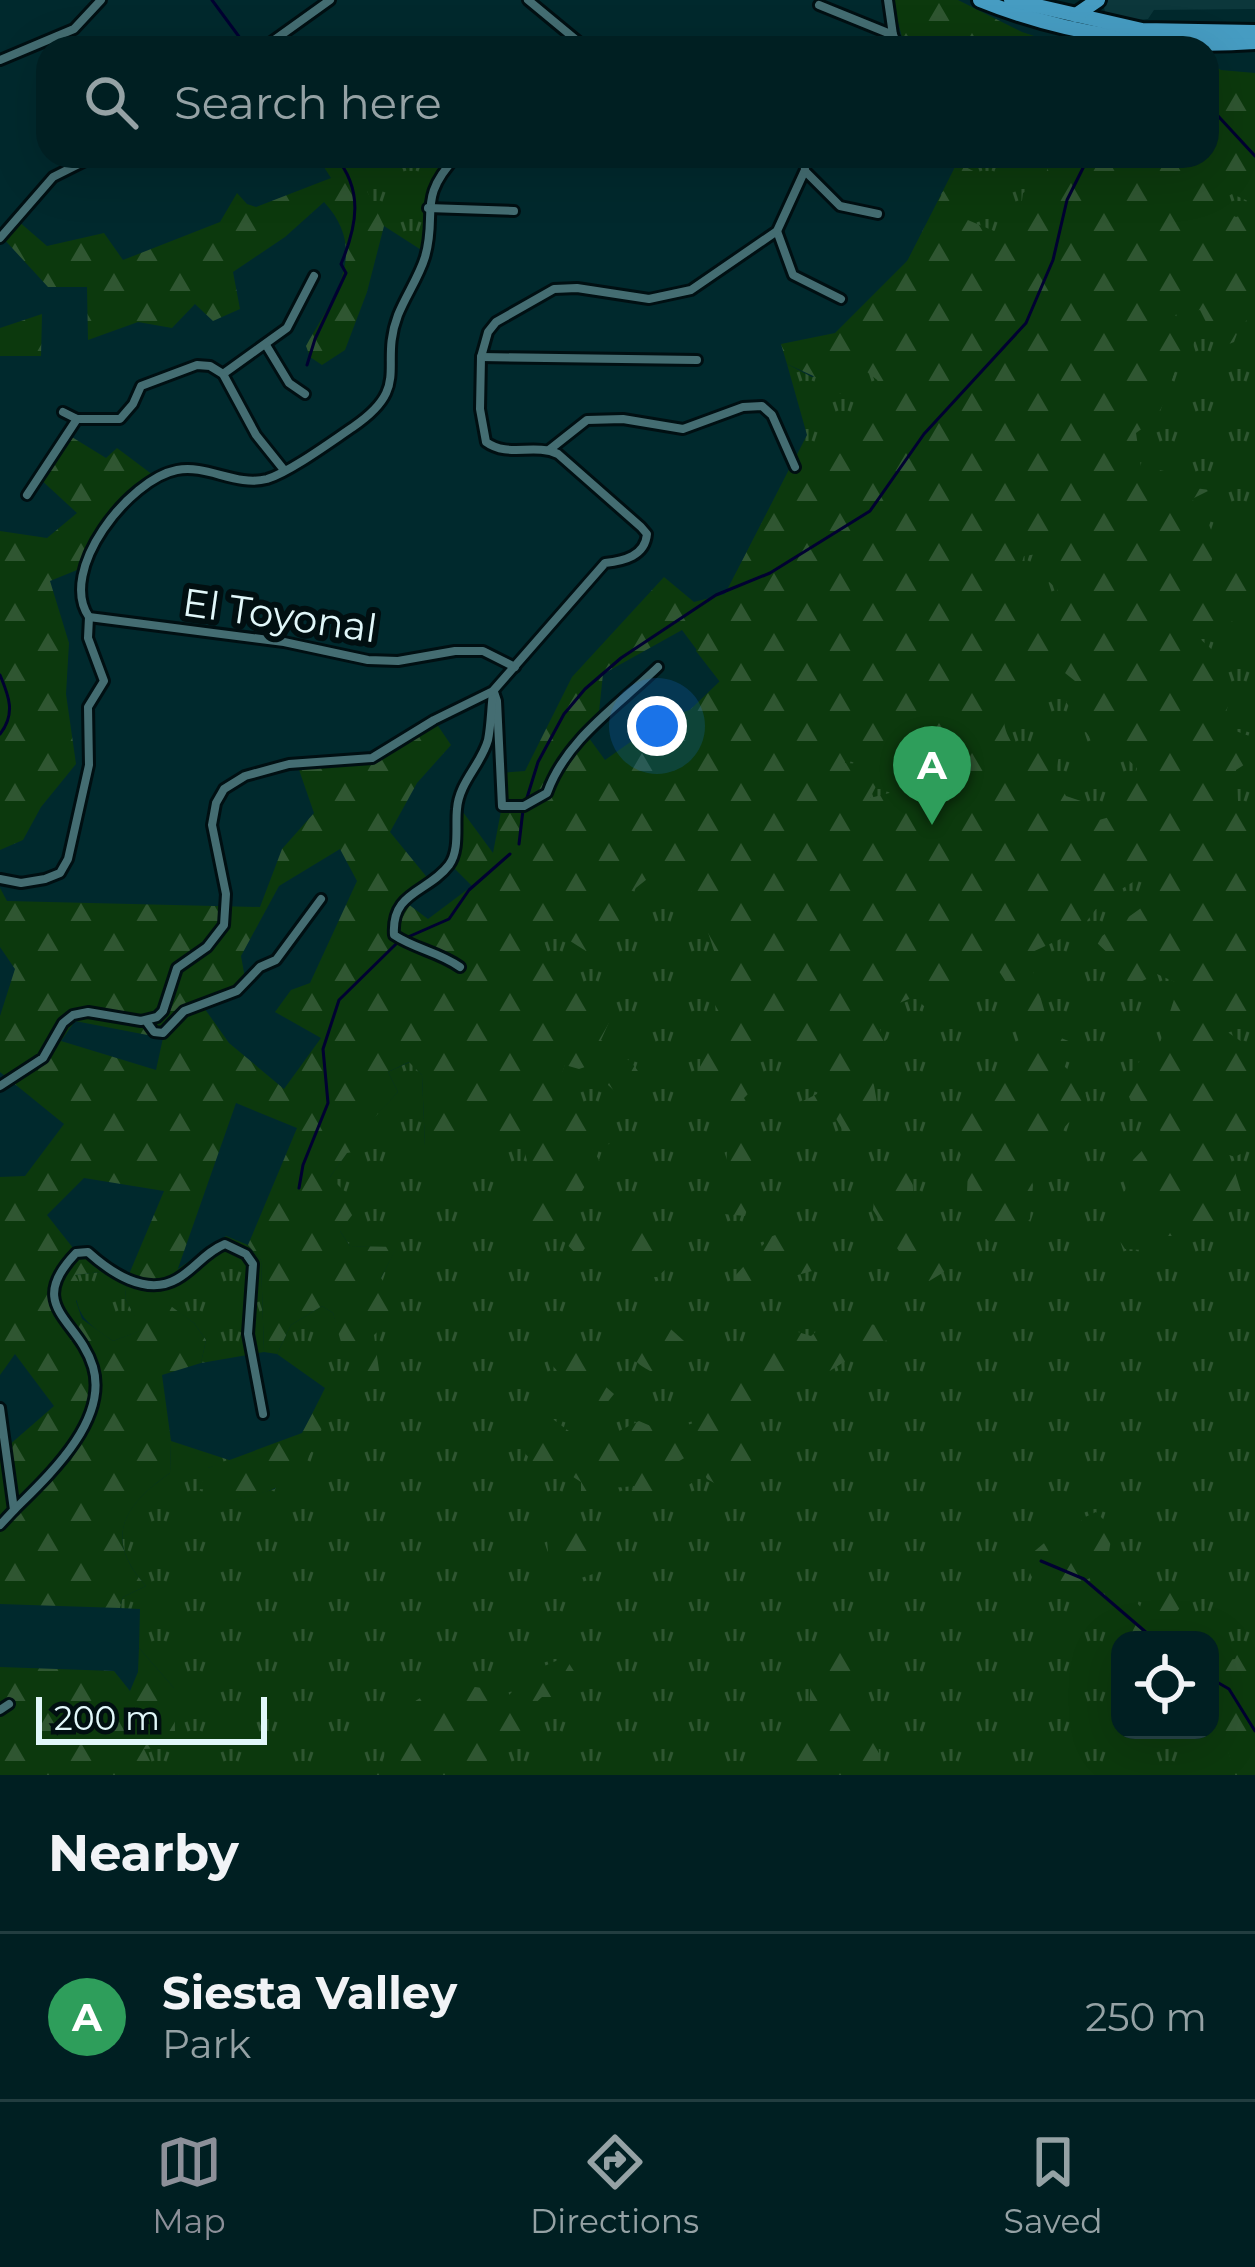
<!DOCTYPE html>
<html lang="en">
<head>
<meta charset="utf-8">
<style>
	:root { --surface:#001f22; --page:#0a272a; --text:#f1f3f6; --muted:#95a2a5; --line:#223d40; --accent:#8c9099 }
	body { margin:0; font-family:Montserrat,sans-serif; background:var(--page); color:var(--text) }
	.controls { position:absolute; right:36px; bottom:36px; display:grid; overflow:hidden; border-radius:24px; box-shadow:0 12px 48px #0002 }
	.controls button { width:108px; height:108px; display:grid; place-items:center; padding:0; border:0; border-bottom:3px solid var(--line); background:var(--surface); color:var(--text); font:60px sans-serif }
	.scale { position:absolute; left:36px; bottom:30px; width:231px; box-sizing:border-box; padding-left:12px; border:6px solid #e1f7f9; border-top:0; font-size:33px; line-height:42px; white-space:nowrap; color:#e1f7f9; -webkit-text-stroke:9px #010f11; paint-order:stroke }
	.you { position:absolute; left:657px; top:726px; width:42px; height:42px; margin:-30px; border:9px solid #fff; border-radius:50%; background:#1a73e8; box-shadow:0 0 0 18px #1a73e833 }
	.badge { display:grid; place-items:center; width:78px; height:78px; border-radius:50%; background:var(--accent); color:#fff; font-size:39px; font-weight:700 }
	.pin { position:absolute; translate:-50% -99px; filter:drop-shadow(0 3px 6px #0008) }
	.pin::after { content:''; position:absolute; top:63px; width:42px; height:36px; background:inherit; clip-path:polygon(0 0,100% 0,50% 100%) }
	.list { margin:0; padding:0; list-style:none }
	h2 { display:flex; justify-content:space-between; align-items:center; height:156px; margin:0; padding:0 48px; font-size:51px }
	h2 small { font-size:39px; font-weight:400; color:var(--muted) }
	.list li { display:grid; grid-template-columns:78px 1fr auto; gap:36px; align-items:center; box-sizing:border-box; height:168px; padding:0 48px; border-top:3px solid var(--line) }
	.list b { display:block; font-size:45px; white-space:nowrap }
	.list p { margin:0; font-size:39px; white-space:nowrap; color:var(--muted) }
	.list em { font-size:39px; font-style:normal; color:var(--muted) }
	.icon { flex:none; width:66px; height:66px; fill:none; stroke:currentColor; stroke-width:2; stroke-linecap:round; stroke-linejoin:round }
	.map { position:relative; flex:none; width:1255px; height:1775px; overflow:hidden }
	.search { position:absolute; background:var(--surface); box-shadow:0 12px 48px #0002; left:36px; right:36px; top:36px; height:132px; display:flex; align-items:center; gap:30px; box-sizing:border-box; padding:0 42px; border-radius:36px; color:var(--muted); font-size:45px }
	.sheet { height:324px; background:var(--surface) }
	nav { display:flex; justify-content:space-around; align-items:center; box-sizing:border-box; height:168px; border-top:3px solid var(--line); background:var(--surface); font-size:33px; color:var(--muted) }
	nav a { display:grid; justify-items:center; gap:6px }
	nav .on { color:var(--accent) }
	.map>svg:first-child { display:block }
</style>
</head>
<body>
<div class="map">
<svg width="1255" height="1775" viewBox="0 0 1255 1775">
	<defs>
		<pattern id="grass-tufts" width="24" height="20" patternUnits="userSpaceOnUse" patternTransform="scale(3)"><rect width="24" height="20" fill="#0c390d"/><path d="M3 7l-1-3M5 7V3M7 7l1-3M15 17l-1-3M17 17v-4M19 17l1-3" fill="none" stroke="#2f5631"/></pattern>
		<pattern id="forest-firs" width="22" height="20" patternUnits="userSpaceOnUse" patternTransform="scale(3)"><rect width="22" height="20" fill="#0c390d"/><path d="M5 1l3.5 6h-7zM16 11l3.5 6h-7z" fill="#2f5631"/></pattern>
	</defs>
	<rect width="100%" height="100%" fill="#00292d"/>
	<polygon fill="#0c373b" points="1102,0 1255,0 1255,9 1154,10 1148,19 1108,23"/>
	<g fill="url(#grass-tufts)" fill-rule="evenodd">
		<path d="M1255 97V1775H130L174 1688 139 1648 140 1609 120 1608 123 1597 146 1586C103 1538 123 1506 170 1473L171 1441 232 1461 208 1468 231 1501 275 1489 325 1388 277 1354 291 1325 322 1306 333 1313 345 1350 396 1248 350 1246 340 1231 330 1177 364 1128 398 1092 388 1072 410 1062 422 1075 425 1146 663 719 690 710 720 682 696 651 807 435 787 364 812 377 855 364 957 163 949 156H1207ZM1120 1640H1210V1730H1120Z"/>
		<polygon points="322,156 457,156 429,198 426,253 384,226"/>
		<polygon points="226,1236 248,1245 261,1260 264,1352 201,1363 206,1340 194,1323 167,1304 162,1280"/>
		<path d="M109 1271 127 1279 125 1298 143 1330 113 1341C81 1319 76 1315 74 1275Z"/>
	</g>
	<g fill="url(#forest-firs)" fill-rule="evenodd">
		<polygon points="892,0 958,0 1022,32 1062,45 1105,48 905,48"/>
		<path d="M1207 61 1221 70 1255 73V204L1232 194 1212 205 1236 217 1255 211V317L1241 323 1234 342 1219 348 1200 310 1175 315 1195 334 1193 350 1179 360 1158 417 1136 433 1141 467 1164 471 1178 486 1210 490 1192 499C1209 524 1219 533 1211 563L1244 537 1255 535V632L1237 621 1210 622 1197 636 1232 668 1218 681 1229 702 1222 726 1252 737 1250 761 1236 770 1239 816 1255 817V1001L1253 1012 1226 1031 1255 1051V1146L1235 1157 1215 1150 1234 1169 1243 1198C1208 1234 1207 1236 1157 1236L1142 1250 1125 1249 1112 1229 1156 1219 1125 1191 1133 1160 1161 1131 1137 1117 1124 1084 1137 1063 1156 1055 1179 984 1157 974 1136 984 1118 977 1114 959 1095 941 1155 898 1164 876 1154 861 1146 874 1102 901 1080 930 1028 954 1051 1034 1071 1042 1064 1066 1084 1085 1087 1101 1028 1170 1033 1185 1030 1219 1007 1243 988 1241 966 1214 968 1170 954 1140 1021 1037C1016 1000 1011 982 985 955L964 967 962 992 935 1016 914 997 875 1013 884 1042 901 1026 911 1039 897 1056 872 1074 881 1125 874 1135 847 1138 834 1115 808 1117 781 1112 821 1092 784 1066 778 1046 760 1048 759 1083 744 1098 757 1123 749 1143 755 1185 745 1216 724 1214 727 1149 717 1115 699 1081 702 1037 716 1019 715 1000 724 982 698 901 681 877 656 872 632 891 622 930 589 953 556 932 542 937 558 980 610 990 615 1009 601 1040C628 1059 644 1066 646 1100L631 1106 608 1085 594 1064 579 1069 565 1065 550 1107C586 1106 601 1114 627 1138L603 1146 590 1144 609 1178 585 1186 576 1201 589 1242 579 1257 557 1234 534 1223 513 1232 505 1210 518 1202 529 1168 521 1139 506 1142 486 1136 465 1149V1164L438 1166 425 1146 422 1075 409 1062 388 1072 398 1092 365 1128 369 1149 347 1153 330 1177 359 1206 340 1231 350 1246 397 1247 381 1278 397 1302 392 1318 374 1335 382 1391C346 1374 343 1349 333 1313L322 1306 291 1325 277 1354 264 1352 261 1260 248 1245 297 1128 236 1103 176 1274 162 1280 168 1304 194 1323 206 1340 201 1363 162 1375 171 1441 170 1473C123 1506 103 1539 146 1586L123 1597 120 1608 0 1604V1453L54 1406 15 1354 0 1375V1177L25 1176 64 1124 0 1072V1016L15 969 0 947V888L7 901 260 907 282 849 314 813 297 764 366 760 434 720 451 745 417 783 390 832 430 881 404 901 428 919 472 886 450 864 456 844 457 804 493 853 502 806 499 773 525 771 572 677 664 577 694 602 725 594 795 458 853 452 841 435 861 407 882 410 886 387 867 372 840 394 833 385 787 364 781 344 835 333 908 260 958 163 979 174 966 192 963 218 994 231 1019 222 1023 193 1045 180 1049 160 1055 156H1207ZM1044 553 1045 578 1057 589 1067 610 1042 616 1018 575 1024 556ZM682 630 720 681 690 710 663 719 605 760 586 734 598 721 603 674ZM1060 669 1085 689 1066 702 1100 753 1120 752 1137 768 1132 789 1113 798 1117 815 1088 823 1081 801 1066 796 1055 776 1061 746 1036 718V745L1012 743C1001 725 1002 713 1011 695L1038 693ZM880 747 897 757 922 760 897 791 870 798 882 775 866 764 845 763 850 750ZM340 849 357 881 310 983 291 990 275 1012 321 1038 284 1089 229 1043 202 1005 227 998 245 978 241 956 279 886ZM75 1021 163 1038 156 1070 61 1041ZM84 1178 164 1191 127 1279 125 1298 142 1330 113 1341 82 1319 76 1301 84 1291 75 1275 109 1271 88 1252 73 1248 47 1215Z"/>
		<path d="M317 156H350L384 226 367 292 345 350 322 365 310 357 306 346C334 296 370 252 324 202L285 237 233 272 240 309 213 321 195 304 172 328 138 322 88 340 87 287H48L2 237 17 220 47 246 104 233 123 260 220 222 237 193 247 204 256 207 331 178Z"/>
		<polygon points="42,314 41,356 0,356 0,328"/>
		<polygon points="67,434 106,458 117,448 157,478 117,513 82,568 50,581 69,643 66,694 76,764 41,807 23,840 0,850 0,531 47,538 77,513 38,477"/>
		<path d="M906 1162C919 1187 908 1196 918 1219 926 1240 944 1244 949 1269L921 1286 873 1210 876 1180Z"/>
		<polygon points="633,1223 655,1231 676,1260 657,1277 632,1278 597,1247 609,1231"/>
		<polygon points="804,1224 805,1249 823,1268 794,1276 772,1277 760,1295 736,1291 735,1276 770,1237"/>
		<path d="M829 1320C853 1326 874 1323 898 1327L894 1339 874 1343 825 1374 801 1365 779 1404 760 1400 752 1424 754 1456 732 1493 707 1479 693 1453 662 1471 693 1482 653 1510 629 1519 617 1508 635 1486 612 1488 581 1503V1482L564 1471 543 1473 521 1449 534 1429 532 1404C555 1418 570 1437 595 1443L639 1421 667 1433 693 1423 686 1401 722 1377H737L729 1364 785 1328 811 1336Z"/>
		<path d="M664 1323 684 1341 668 1377C639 1369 630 1361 622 1331Z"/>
		<polygon points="561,1345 588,1358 598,1380 614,1394 602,1409 583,1411 576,1390 543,1356"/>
		<path d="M326 1388C331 1423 310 1468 277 1487 265 1494 244 1497 230 1502L220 1491 199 1489 208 1468 302 1433Z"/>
		<polygon points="1096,1512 1113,1529 1106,1568 1145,1612 1170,1588 1180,1608 1168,1621 1195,1640 1129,1640 1135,1625 1099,1593 1090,1578 1049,1599 1037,1588 1024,1560 1055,1534 1070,1541 1082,1533 1081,1519"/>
		<polygon points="572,1520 599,1572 581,1578 549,1566 546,1526"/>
		<path d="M839 1646 871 1671 859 1688 865 1719 878 1733 880 1775H787C800 1745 778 1737 809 1714L811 1675Z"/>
		<polygon points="139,1648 174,1688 175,1731 161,1748 144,1749 153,1767 173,1767 179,1775 0,1775 0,1667 114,1671 130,1691 138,1672"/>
		<polygon points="1240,1649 1255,1661 1255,1775 1235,1775 1225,1742 1222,1712 1210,1706 1210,1656 1219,1661 1235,1659"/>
		<path d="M565 1657 575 1673 562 1697H542L532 1706 531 1726 480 1766 465 1765 458 1775H367L386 1771C372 1705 454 1665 506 1698L533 1671Z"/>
	</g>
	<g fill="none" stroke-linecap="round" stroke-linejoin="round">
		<g stroke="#010131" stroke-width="3">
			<polyline points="212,0 243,42 261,44"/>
			<polyline points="1207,104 1255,156"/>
			<path d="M307 365 315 339 346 273 341 264C357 226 364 190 335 156"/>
			<path d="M0 675C9 696 16 714 0 734"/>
			<polyline points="526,801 538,762 564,714 585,689 621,658 716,595 770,573 870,511 924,434 1026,323 1053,260 1067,200 1089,156"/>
			<polyline points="519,844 523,810"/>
			<polyline points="408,937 449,919 469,890 510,854"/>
			<polyline points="299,1188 303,1165 328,1103 323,1049 339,1000 396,944"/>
			<polyline points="1041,1561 1084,1579 1155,1640"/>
			<polyline points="1210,1678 1229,1689 1255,1731"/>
		</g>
		<defs>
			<g id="street">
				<polyline points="528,0 586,48"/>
				<polyline points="888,0 893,35 899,48"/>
				<polyline points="819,5 893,35"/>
				<polyline points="263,48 330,0"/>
				<polyline points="0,60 74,29 101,0"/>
				<path d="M457 156C416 199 438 213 425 257 419 277 406 295 398 315 378 367 413 386 353 427 332 441 290 472 267 479 236 487 207 464 177 470 129 479 57 571 89 617L284 642 368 660 398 661 455 651H483L515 667"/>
				<polyline points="806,172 840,206 878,214"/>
				<polyline points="428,208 514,211"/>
				<polyline points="777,231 793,275 841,299"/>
				<polyline points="0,238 53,177 95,156"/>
				<polyline points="266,345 289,383 305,394"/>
				<polyline points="481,357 697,360"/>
				<polyline points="223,374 287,328 314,276"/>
				<polyline points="63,412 77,419 120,419 133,404 141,386 197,365 210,366 223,374 256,435 284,470"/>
				<polyline points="549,450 587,420 623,419 683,429 743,407 762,406 772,415 795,467"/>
				<polyline points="27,495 77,419"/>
				<path d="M494 692 497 701 502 806H524L547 793C566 739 618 706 658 667"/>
				<polyline points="0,879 21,883 45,879 60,873 68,859 89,765 88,707 104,681 88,638 89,617"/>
				<path d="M460 967C439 952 415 949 394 935 391 891 428 893 449 865 460 850 455 826 457 809 459 782 481 765 488 740 491 725 491 708 493 693"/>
				<polyline points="146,1021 154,1032 163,1033 184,1011 237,991 260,967 276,960 321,899"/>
				<path d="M0 1086 43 1058 63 1023 73 1015 88 1012 141 1021 157 1017 163 1011 177 968 207 947 224 925 226 894 212 825 216 803 224 789 245 776 289 764 372 758 434 720 493 691 605 563C624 561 645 556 647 534L641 527 558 454C534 443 508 458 486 442L480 409 481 357 488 332 496 322 554 289 577 288 649 299 691 290 777 231 805 170 804 156"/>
				<polyline points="0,1408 14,1510 0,1525"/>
				<path d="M14 1510C47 1477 109 1421 93 1367 79 1319 24 1307 76 1253L88 1252C110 1272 146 1297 177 1279 195 1269 205 1252 225 1244L246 1254 253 1264 248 1334 263 1414"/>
				<polyline points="0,1710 9,1704"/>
			</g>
			<g id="primary">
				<path d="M980 0C1066 35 1163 49 1255 42"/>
				<polyline points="1011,0 1142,30 1255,32"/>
				<polyline points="1076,15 1098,0"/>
			</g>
		</defs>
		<use href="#street" stroke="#000f12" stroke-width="14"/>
		<use href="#primary" stroke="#000f12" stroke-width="20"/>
		<use href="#street" stroke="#446d72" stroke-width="8"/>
		<use href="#primary" stroke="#469cc2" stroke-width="14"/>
	</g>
	<g text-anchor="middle" stroke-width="12" stroke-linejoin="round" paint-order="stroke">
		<g font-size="39" fill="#e1f7f9" stroke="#010f11">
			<text transform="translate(280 615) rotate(8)" y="14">El Toyonal</text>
		</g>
	</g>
</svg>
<div class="controls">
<button><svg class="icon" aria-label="locate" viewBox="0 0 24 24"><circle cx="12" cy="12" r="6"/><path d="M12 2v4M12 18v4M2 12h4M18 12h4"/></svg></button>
</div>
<div class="scale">200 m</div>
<div class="you"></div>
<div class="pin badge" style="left:932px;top:825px;background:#2e9e5b">A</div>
<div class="search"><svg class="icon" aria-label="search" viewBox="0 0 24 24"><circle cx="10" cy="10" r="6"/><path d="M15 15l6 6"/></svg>Search here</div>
</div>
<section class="sheet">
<h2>Nearby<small></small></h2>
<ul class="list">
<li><span class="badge" style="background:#2e9e5b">A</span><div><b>Siesta Valley</b><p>Park</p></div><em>250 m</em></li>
</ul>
</section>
<nav>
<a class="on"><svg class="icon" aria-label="map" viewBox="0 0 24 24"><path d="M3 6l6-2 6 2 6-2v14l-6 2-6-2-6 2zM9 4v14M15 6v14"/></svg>Map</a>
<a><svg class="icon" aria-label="directions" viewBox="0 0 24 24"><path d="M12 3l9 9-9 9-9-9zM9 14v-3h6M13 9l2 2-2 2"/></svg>Directions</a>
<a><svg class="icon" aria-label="saved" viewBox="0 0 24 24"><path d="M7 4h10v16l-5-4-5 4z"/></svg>Saved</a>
</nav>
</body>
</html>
